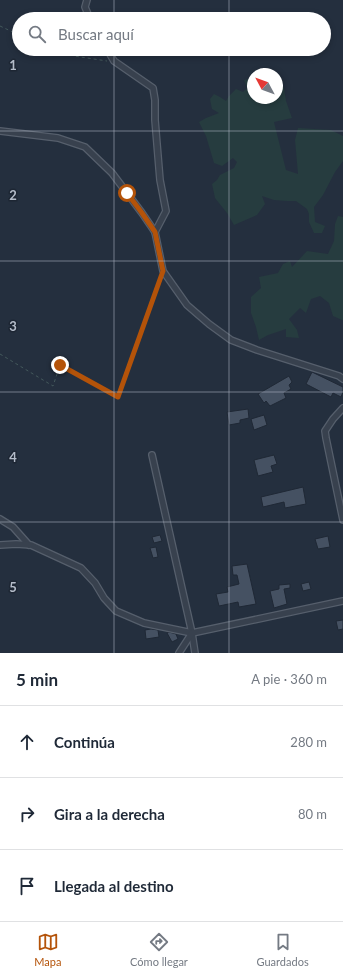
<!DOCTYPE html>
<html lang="es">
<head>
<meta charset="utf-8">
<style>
	:root { --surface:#fff; --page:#f6f6f7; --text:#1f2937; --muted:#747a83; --line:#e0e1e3; --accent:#b45309 }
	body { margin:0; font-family:Lato,sans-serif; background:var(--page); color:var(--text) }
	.compass { position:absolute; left:247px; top:68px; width:36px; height:36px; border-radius:50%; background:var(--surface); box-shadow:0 2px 6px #0003; rotate:311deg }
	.stop { position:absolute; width:12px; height:12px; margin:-9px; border:3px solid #b45309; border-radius:50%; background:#fff }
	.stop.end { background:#b45309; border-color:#fff; box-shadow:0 1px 4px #0008 }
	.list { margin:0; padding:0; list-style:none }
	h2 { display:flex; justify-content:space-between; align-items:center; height:52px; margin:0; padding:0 16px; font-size:17px }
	h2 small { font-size:13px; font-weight:400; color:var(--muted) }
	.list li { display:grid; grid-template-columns:26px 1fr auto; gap:12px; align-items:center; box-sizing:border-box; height:72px; padding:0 16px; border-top:1px solid var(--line) }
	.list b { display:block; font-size:15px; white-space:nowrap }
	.list em { font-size:13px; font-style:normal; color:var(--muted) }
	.icon { flex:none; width:22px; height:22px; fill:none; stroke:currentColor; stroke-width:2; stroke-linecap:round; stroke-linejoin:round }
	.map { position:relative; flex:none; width:343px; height:653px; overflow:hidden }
	.search { position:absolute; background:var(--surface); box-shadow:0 2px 6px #0003; left:12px; right:12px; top:12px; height:44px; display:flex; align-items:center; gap:10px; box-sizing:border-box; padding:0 14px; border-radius:22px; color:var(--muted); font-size:15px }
	.sheet { height:268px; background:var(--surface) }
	nav { display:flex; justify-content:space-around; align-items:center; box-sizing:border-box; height:56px; border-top:1px solid var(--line); background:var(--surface); font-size:11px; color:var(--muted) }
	nav a { display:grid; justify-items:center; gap:2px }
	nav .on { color:var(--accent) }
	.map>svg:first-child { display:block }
</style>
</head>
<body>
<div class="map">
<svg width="343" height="653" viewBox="0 0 343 653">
	<rect width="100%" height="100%" fill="#242f3e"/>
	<g fill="#263c3f">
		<polygon points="277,76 278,80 284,88 286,101 292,118 274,122 286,170 298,174 295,140 298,128 331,130 343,136 343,161 335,172 323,195 314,207 315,222 325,226 322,233 314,233 309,222 309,214 307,209 296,201 287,201 274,200 262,196 265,204 257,215 234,225 227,213 215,198 212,184 217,180 220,175 234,168 237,162 233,158 222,166 214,163 206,136 199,122 206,118 219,113 212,109 210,99 214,94 220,97 226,101 229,96 236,89 243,92 247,88 244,80 253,78 253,98 277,98"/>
		<polygon points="338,216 343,217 343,320 342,320 333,316 329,303 320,296 311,299 306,313 300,308 289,319 297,330 299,338 286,337 286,329 268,335 259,340 256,327 251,313 251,297 261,288 259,277 278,273 283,264 290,261 292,267 307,251 328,254 334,241 335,224"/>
	</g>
	<g fill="#455162" stroke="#1f2835">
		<polygon points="312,372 343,387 343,392 341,397 333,393 331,397 306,384"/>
		<polygon points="289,376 292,382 289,385 291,389 284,393 286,398 270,406 266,401 264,403 258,394"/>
		<polygon points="248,409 249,418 240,420 240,423 229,425 227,412"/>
		<polygon points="264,415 267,425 254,430 251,419"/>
		<polygon points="274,455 277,464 271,466 273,472 258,476 254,460"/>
		<polygon points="303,487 306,504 285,508 284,502 263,507 261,497"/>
		<polygon points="160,535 162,541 154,543 152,537"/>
		<polygon points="328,536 330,547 318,549 315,539"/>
		<polygon points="156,547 158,557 153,558 150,548"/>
		<polygon points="247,564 256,604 239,607 238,602 219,606 216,594 228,592 227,587 239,584 237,575 233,575 232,566"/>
		<polygon points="309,582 311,589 303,591 301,584"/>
		<polygon points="290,584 290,588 284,589 287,604 274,608 270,591 279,589 279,585"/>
		<polygon points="343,620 343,629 338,630 336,621"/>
		<polygon points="151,629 158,630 159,637 146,639 145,630"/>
		<polygon points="169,632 176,634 178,639 172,642 167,633"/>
	</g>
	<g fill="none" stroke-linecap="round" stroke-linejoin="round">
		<defs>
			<g id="street">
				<polyline points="87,0 85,7 90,19"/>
				<polyline points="107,49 114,61 153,88 155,100 155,120 160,180 166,211 155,232"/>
				<polyline points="0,131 58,138 85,147 112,173 142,213 155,232 163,271 187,305 209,324 231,340 257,350 339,376 343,379"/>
				<polyline points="343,408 333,419 325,431 326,438 343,520"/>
				<polyline points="152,455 192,633 195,653"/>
				<polyline points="0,519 13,527 29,545"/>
				<polyline points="0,545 16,544 31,545 81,568 95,583 104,598 116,611 144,623 192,633"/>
				<polyline points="179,653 192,633 343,601"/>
			</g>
		</defs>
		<use href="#street" stroke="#565f6c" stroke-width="8"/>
		<g stroke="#44595c" stroke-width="1" stroke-dasharray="3 3" stroke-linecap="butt">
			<polyline points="0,26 19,35"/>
			<polyline points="53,49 74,56 107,61"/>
			<polyline points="0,354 53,386 60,365 118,397 161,277"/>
		</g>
		<use href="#street" stroke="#38414e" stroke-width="5.5"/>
	</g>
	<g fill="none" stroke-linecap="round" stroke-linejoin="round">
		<polyline stroke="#b45309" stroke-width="5" points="60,365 118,397 163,271 155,232 142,213 127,193"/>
	</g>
	<path fill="none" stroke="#b4bcc9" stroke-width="1" stroke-opacity="0.55" d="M114 0V19M229 0V19M114 49V653M229 49V653M0 131H343M0 261H343M0 392H343M0 522H343"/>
	<g font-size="13" text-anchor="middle" font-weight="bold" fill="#b4bcc9" stroke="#1d2633" stroke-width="3" stroke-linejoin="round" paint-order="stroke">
		<text x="13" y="70">1</text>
		<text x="13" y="200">2</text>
		<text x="13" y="331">3</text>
		<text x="13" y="462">4</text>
		<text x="13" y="592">5</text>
	</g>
</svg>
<svg class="compass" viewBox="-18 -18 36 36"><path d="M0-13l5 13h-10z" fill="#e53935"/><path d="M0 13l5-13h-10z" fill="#747a83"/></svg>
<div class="stop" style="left:127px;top:193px"></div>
<div class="stop end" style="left:60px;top:365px"></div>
<div class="search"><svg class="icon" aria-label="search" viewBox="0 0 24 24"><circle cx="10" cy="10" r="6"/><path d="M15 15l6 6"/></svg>Buscar aquí</div>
</div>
<section class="sheet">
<h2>5 min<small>A pie · 360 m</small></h2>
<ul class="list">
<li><svg class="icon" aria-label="ahead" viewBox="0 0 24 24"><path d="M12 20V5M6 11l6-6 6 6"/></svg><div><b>Continúa</b></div><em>280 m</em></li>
<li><svg class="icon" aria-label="right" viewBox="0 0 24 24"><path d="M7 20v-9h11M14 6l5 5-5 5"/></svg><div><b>Gira a la derecha</b></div><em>80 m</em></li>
<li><svg class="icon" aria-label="arrive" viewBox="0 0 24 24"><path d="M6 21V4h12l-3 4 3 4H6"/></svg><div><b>Llegada al destino</b></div></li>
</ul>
</section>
<nav>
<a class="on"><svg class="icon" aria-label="map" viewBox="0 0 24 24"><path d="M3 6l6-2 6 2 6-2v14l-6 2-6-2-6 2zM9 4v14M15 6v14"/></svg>Mapa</a>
<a><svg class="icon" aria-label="directions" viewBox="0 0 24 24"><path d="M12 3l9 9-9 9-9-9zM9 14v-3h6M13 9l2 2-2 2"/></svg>Cómo llegar</a>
<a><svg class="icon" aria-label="saved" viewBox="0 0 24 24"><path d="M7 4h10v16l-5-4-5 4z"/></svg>Guardados</a>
</nav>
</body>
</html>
